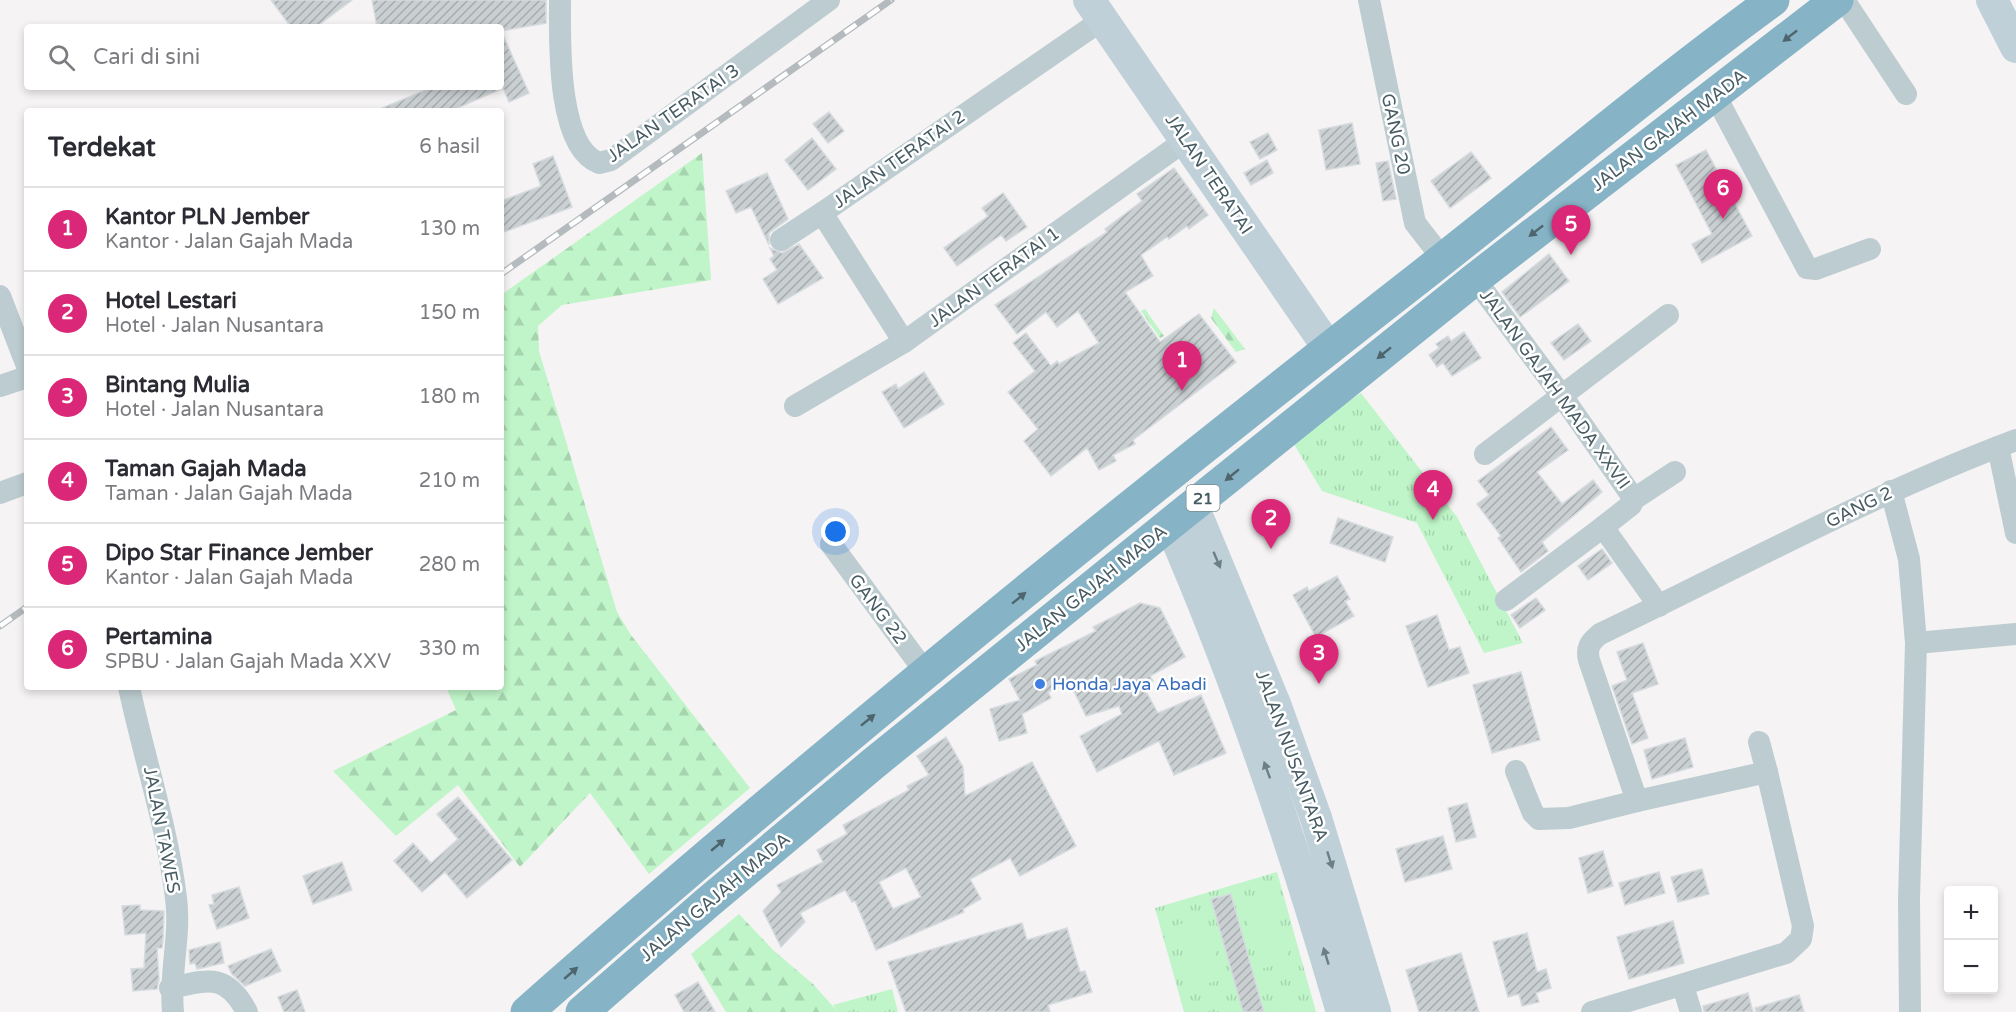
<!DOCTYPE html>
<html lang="id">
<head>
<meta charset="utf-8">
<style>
	:root { --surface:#fff; --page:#f7f7f7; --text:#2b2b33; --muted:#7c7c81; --line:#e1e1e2; --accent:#db2777 }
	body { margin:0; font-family:"Varela Round",sans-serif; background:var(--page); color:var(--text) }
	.controls { position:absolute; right:18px; bottom:18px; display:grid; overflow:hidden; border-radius:6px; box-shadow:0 3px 9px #0003 }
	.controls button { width:54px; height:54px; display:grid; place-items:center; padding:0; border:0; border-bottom:2px solid var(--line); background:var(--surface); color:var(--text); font:30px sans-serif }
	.you { position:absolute; left:836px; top:532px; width:21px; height:21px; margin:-15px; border:4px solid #fff; border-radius:50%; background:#1a73e8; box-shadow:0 0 0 9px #1a73e833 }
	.badge { display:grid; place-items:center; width:39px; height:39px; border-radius:50%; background:var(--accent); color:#fff; font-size:20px; font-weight:700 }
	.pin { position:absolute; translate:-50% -50px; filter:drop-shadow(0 2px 3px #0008) }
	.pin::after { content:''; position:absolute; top:32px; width:21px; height:18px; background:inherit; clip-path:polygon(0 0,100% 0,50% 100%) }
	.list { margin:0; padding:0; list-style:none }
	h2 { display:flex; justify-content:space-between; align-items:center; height:78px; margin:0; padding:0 24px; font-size:26px }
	h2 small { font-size:20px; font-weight:400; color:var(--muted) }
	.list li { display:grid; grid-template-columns:39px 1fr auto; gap:18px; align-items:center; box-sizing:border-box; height:84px; padding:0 24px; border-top:2px solid var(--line) }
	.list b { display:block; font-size:22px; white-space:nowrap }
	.list p { margin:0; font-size:20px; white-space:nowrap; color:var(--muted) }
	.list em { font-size:20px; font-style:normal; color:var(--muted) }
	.icon { flex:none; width:33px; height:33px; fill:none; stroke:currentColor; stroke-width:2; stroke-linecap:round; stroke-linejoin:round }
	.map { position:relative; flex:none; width:2016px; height:1012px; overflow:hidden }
	.search { position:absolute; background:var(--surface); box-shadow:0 3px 9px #0003; left:24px; top:24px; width:480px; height:66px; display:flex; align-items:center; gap:15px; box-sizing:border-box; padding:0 21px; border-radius:6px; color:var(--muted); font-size:22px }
	.panel { position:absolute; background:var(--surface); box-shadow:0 3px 9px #0003; left:24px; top:108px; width:480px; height:582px; border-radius:6px }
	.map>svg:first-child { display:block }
</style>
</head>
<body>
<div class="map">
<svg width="2016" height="1012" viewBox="0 0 2016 1012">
	<defs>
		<pattern id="grass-tufts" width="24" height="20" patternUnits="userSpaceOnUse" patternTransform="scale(1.5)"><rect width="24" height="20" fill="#bff5c8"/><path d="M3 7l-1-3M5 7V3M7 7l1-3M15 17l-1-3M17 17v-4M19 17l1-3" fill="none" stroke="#a6d4ae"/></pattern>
		<pattern id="forest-firs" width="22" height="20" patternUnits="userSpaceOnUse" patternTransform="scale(1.5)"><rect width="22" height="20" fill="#bff5c8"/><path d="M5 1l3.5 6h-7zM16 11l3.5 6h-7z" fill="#a6d4ae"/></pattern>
		<pattern id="building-hatch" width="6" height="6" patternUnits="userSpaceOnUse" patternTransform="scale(1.5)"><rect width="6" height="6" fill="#cacfd2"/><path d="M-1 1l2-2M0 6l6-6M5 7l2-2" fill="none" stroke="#a6abae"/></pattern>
	</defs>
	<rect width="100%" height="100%" fill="#f5f3f3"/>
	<g fill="url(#grass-tufts)">
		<polygon points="1361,393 1457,517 1523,643 1484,653 1417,523 1322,491 1291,439"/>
		<polygon points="1277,872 1316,1012 1184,1012 1155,908"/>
		<polygon points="892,989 898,1012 838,1012 833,1005"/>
	</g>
	<g fill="url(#forest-firs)">
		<polygon points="702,153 711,280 562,305 538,326 539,351 617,612 631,635 750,788 649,874 590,793 520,867 458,785 396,836 333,771 456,710 446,687 501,687 501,295"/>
		<polygon points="1214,308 1245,349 1236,352 1211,318"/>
		<polygon points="1145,309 1164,336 1160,338 1141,311"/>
		<polygon points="739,914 773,950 813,984 838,1012 726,1012 691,954"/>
	</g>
	<g fill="#bff5c8">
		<polygon points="1272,898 1290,961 1261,969 1243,906"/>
		<polygon points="1205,917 1223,979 1195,987 1177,925"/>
		<polygon points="1302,1003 1304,1012 1273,1012 1273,1011"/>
	</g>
	<g fill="url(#building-hatch)" stroke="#d6dbdf" stroke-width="1.5" fill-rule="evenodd">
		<polygon points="271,0 352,0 316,27 291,27"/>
		<polygon points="372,0 546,0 546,23 501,31 529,93 509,102 503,88 451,111 375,111 433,87 502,87 501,27 377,27"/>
		<polygon points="829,112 844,131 828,143 813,124"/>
		<polygon points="1352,123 1360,164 1326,170 1319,130"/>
		<polygon points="1268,133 1277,150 1260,159 1250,142"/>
		<polygon points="812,138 836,169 808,190 785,160"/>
		<polygon points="1706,150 1752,236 1702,263 1692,244 1712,234 1676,165"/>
		<polygon points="1471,152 1491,178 1450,208 1431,181"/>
		<polygon points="553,156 572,207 501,233 501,201 541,186 533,164"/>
		<polygon points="1267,160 1273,173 1251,185 1244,173"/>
		<polygon points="1388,161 1396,199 1383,201 1376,163"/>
		<polygon points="1174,168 1208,215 1189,229 1187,226 1169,239 1167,237 1141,255 1153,276 1125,292 1160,342 1199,314 1236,362 1133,440 1135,444 1113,455 1116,461 1099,470 1087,448 1051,476 1024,441 1038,429 1008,392 1035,371 1013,343 1026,333 1051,366 1057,361 1059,364 1099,343 1078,311 1057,327 1046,312 1017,334 995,305 1107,232 1105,229 1142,201 1137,194"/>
		<polygon points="767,173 788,219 769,233 769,245 751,207 736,213 726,191"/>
		<polygon points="1003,193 1027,227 1006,241 1001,235 957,266 944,248 988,216 982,208"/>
		<polygon points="799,244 823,278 778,304 763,279 777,270 770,259 774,256 770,248 782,253"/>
		<polygon points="1549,254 1569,281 1520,317 1502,292"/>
		<polygon points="1578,324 1591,341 1564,360 1551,343"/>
		<polygon points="1464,332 1481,358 1452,376 1443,363 1437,367 1429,355 1439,348 1436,344 1448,336 1451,341"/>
		<polygon points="924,372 944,404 904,428 882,392 896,384 898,389"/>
		<polygon points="1551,427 1568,450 1537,472 1562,504 1593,480 1602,492 1542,542 1548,551 1521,572 1498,538 1501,536 1477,504 1489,495 1478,481"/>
		<polygon points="1338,518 1393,537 1385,562 1330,543"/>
		<polygon points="1602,549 1612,563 1588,580 1578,566"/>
		<polygon points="1337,576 1350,599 1345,601 1354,616 1316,637 1293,595 1307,587 1309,591"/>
		<polygon points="1536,598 1545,610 1520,628 1511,615"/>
		<polygon points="1140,603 1160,608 1185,657 1150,676 1153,681 1143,686 1158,713 1201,695 1226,753 1174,775 1159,741 1097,772 1080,736 1122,714 1119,706 1086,716 1069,681 1048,692 1051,698 1022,714 1027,733 999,741 990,709 1020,700 1009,679 1037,665 1035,661 1096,631 1093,627"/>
		<polygon points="1437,615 1449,650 1460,647 1469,673 1428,687 1406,626"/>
		<polygon points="1643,643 1658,684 1632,693 1648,738 1632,744 1612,686 1627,680 1617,652"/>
		<polygon points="1521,672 1540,740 1492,753 1473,685"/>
		<path d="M946 737 963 767 965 796 1032 762 1076 846 1020 876 1010 858 970 879 981 899 963 909 964 912 876 950 855 901 852 902 845 890 800 913 805 922 781 947 763 911 781 892 777 885 823 862 817 850 847 834 843 825 909 790 907 786 929 775 917 756ZM906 868 921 897 893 909 879 882Z"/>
		<polygon points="1685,738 1693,767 1652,779 1644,750"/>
		<polygon points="458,797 512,860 467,898 445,872 422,892 394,861 413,843 431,863 458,839 437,814"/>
		<polygon points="1467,803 1476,837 1456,842 1448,808"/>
		<polygon points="1443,836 1452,869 1405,882 1396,849"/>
		<polygon points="1603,851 1613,886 1588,893 1579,858"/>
		<polygon points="342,862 352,890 313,904 303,876"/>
		<polygon points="1702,869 1709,894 1678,902 1671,877"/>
		<polygon points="1659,872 1665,893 1625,905 1619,883"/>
		<polygon points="239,887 249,918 217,929 209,905 214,904 212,895"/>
		<polygon points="1231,894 1259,995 1264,1012 1243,1012 1236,987 1211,899"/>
		<polygon points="140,905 140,910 164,911 163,940 162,948 157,948 159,979 157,989 133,991 131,969 144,968 146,933 125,935 122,906"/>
		<polygon points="1673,921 1684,963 1629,979 1617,937"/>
		<polygon points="1022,923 1027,940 1067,928 1080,972 1085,971 1092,992 1048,1005 1050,1012 906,1012 888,962"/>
		<polygon points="1527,933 1537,972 1546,969 1551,988 1536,993 1539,1002 1522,1006 1519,994 1508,997 1493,942"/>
		<polygon points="220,942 224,963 197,969 195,963 190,964 189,950"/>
		<polygon points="271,949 281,971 245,986 232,974 228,966"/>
		<polygon points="1461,953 1479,1012 1419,1012 1406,970"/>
		<polygon points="698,982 715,1012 684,1012 675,995"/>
		<polygon points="297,990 305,1012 284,1012 278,997"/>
		<polygon points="1748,993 1753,1012 1704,1012 1703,1006"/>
		<polygon points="1799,995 1804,1012 1756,1012 1755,1008"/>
	</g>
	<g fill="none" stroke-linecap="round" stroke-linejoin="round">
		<g stroke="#bdccd0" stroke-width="22">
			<path d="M560 0C560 38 556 147 599 163L611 160 829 0"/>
			<polyline points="1369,0 1415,223 1443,259"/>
			<polyline points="1844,0 1906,94"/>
			<polyline points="1715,95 1807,268 1816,269 1870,249"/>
			<polyline points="781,240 822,213"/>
			<polyline points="1475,279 1562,396 1634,499"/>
			<polyline points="0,296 27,366"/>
			<polyline points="904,342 822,213 1102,20"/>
			<polyline points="0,386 27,377"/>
			<polyline points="795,406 904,342 1186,140"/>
			<polyline points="1998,447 2016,533"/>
			<polyline points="1485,454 1668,315"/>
			<polyline points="1891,491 1909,559 1916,643 1909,900 1910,1012"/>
			<polyline points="0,493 27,483"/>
			<polyline points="831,544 926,673"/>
			<polyline points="1506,600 1603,527"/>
			<polyline points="1659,606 1603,527 1631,505 1634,499 1675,472"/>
			<polyline points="1916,643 2016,634"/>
			<path d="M129 687C144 758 167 825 176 898 181 936 169 974 173 1012"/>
			<path d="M1759 742 1767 772 1637 801 1589 660C1586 648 1590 642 1600 634 1738 568 1872 494 2016 440"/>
			<polyline points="1516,771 1533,813 1539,819 1569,818 1637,801"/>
			<polyline points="1683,986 1691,1012"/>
			<path d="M170 988C208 980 226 972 247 1012"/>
			<polyline points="1592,1012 1786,953 1801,939 1803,926 1767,772"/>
		</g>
		<g stroke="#bfd0d8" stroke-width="32">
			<polyline points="1089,0 1329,349"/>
			<polyline points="1992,0 2016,47"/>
			<polyline points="1193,506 1275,704 1316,818 1375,1012"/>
			<path d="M1170 524C1239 683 1294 846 1342 1012"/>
		</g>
		<g stroke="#86b3c6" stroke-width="33">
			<path d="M527 1012C817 756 1119 512 1424 274 1540 183 1654 87 1773 0"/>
			<polyline points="582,1012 707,903 874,763 1170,524 1475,279 1837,0"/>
		</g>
		<defs>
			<g id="rail">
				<polyline points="501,274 891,0"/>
				<polyline points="0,626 27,607"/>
			</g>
		</defs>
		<use href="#rail" stroke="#b4babe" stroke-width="7"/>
		<use href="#rail" stroke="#fff" stroke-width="4.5" stroke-dasharray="14" stroke-linecap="butt"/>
	</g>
	<defs><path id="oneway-solid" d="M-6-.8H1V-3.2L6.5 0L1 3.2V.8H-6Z" transform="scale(1.5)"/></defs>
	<g fill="#4e656d">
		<use href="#oneway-solid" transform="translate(1790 36) rotate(142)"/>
		<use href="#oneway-solid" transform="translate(1536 231) rotate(142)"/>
		<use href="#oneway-solid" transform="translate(1384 353) rotate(141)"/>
		<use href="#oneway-solid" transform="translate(1232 475) rotate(141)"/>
		<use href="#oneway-solid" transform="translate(1019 598) rotate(-39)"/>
		<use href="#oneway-solid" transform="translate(868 720) rotate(-39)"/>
		<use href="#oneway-solid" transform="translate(718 845) rotate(-40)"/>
		<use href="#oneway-solid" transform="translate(571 973) rotate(-41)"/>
	</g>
	<g fill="#6c7f86">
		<use href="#oneway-solid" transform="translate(1217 560) rotate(67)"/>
		<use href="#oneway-solid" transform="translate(1267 770) rotate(-110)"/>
		<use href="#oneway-solid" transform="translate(1330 860) rotate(72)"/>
		<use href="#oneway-solid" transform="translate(1326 956) rotate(-107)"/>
	</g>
	<circle fill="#3f7fe0" stroke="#fff" stroke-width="2" cx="1040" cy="684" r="6"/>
	<g text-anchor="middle" stroke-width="5" stroke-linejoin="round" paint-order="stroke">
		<rect fill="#fff" stroke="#7f8d92" stroke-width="1.5" x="1186.5" y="485" width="33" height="26" rx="4.5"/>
		<g font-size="16" font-weight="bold" fill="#485c63">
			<text x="1203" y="504">21</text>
		</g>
		<g font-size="18" fill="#485c63" stroke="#fff">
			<text transform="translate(673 113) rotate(-35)" y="6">JALAN TERATAI 3</text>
			<text transform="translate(1669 130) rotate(-37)" y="6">JALAN GAJAH MADA</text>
			<text transform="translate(1396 134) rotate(78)" y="6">GANG 20</text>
			<text transform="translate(899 159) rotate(-35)" y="6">JALAN TERATAI 2</text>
			<text transform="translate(1209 174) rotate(56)" y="6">JALAN TERATAI</text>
			<text transform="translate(994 277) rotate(-36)" y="6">JALAN TERATAI 1</text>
			<text transform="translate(1555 389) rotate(54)" y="6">JALAN GAJAH MADA XXVII</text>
			<text transform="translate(1859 507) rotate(-26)" y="6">GANG 2</text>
			<text transform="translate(1091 588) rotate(-39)" y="6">JALAN GAJAH MADA</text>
			<text transform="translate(878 609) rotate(53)" y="6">GANG 22</text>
			<text transform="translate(1292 756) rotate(70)" y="6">JALAN NUSANTARA</text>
			<text transform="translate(162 830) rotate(79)" y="6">JALAN TAWES</text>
			<text transform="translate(715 897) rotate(-40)" y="6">JALAN GAJAH MADA</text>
		</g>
		<g font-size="18" fill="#366cbe" stroke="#fff" text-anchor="start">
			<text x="1052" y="690">Honda Jaya Abadi</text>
		</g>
	</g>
</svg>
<div class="controls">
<button>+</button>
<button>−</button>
</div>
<div class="you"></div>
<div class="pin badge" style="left:1182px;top:391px">1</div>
<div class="pin badge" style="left:1271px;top:549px">2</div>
<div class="pin badge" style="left:1319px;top:684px">3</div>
<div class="pin badge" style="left:1433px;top:520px">4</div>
<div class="pin badge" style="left:1571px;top:255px">5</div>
<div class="pin badge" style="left:1723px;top:219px">6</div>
<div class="search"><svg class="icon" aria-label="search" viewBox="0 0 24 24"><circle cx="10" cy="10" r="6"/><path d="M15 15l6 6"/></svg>Cari di sini</div>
<section class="panel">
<h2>Terdekat<small>6 hasil</small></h2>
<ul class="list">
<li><span class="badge">1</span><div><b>Kantor PLN Jember</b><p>Kantor · Jalan Gajah Mada</p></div><em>130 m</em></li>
<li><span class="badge">2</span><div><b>Hotel Lestari</b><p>Hotel · Jalan Nusantara</p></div><em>150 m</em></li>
<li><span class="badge">3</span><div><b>Bintang Mulia</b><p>Hotel · Jalan Nusantara</p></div><em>180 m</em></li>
<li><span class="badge">4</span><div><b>Taman Gajah Mada</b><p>Taman · Jalan Gajah Mada</p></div><em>210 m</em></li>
<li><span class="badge">5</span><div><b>Dipo Star Finance Jember</b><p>Kantor · Jalan Gajah Mada</p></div><em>280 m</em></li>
<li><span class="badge">6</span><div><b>Pertamina</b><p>SPBU · Jalan Gajah Mada XXV</p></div><em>330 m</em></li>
</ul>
</section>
</div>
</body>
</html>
